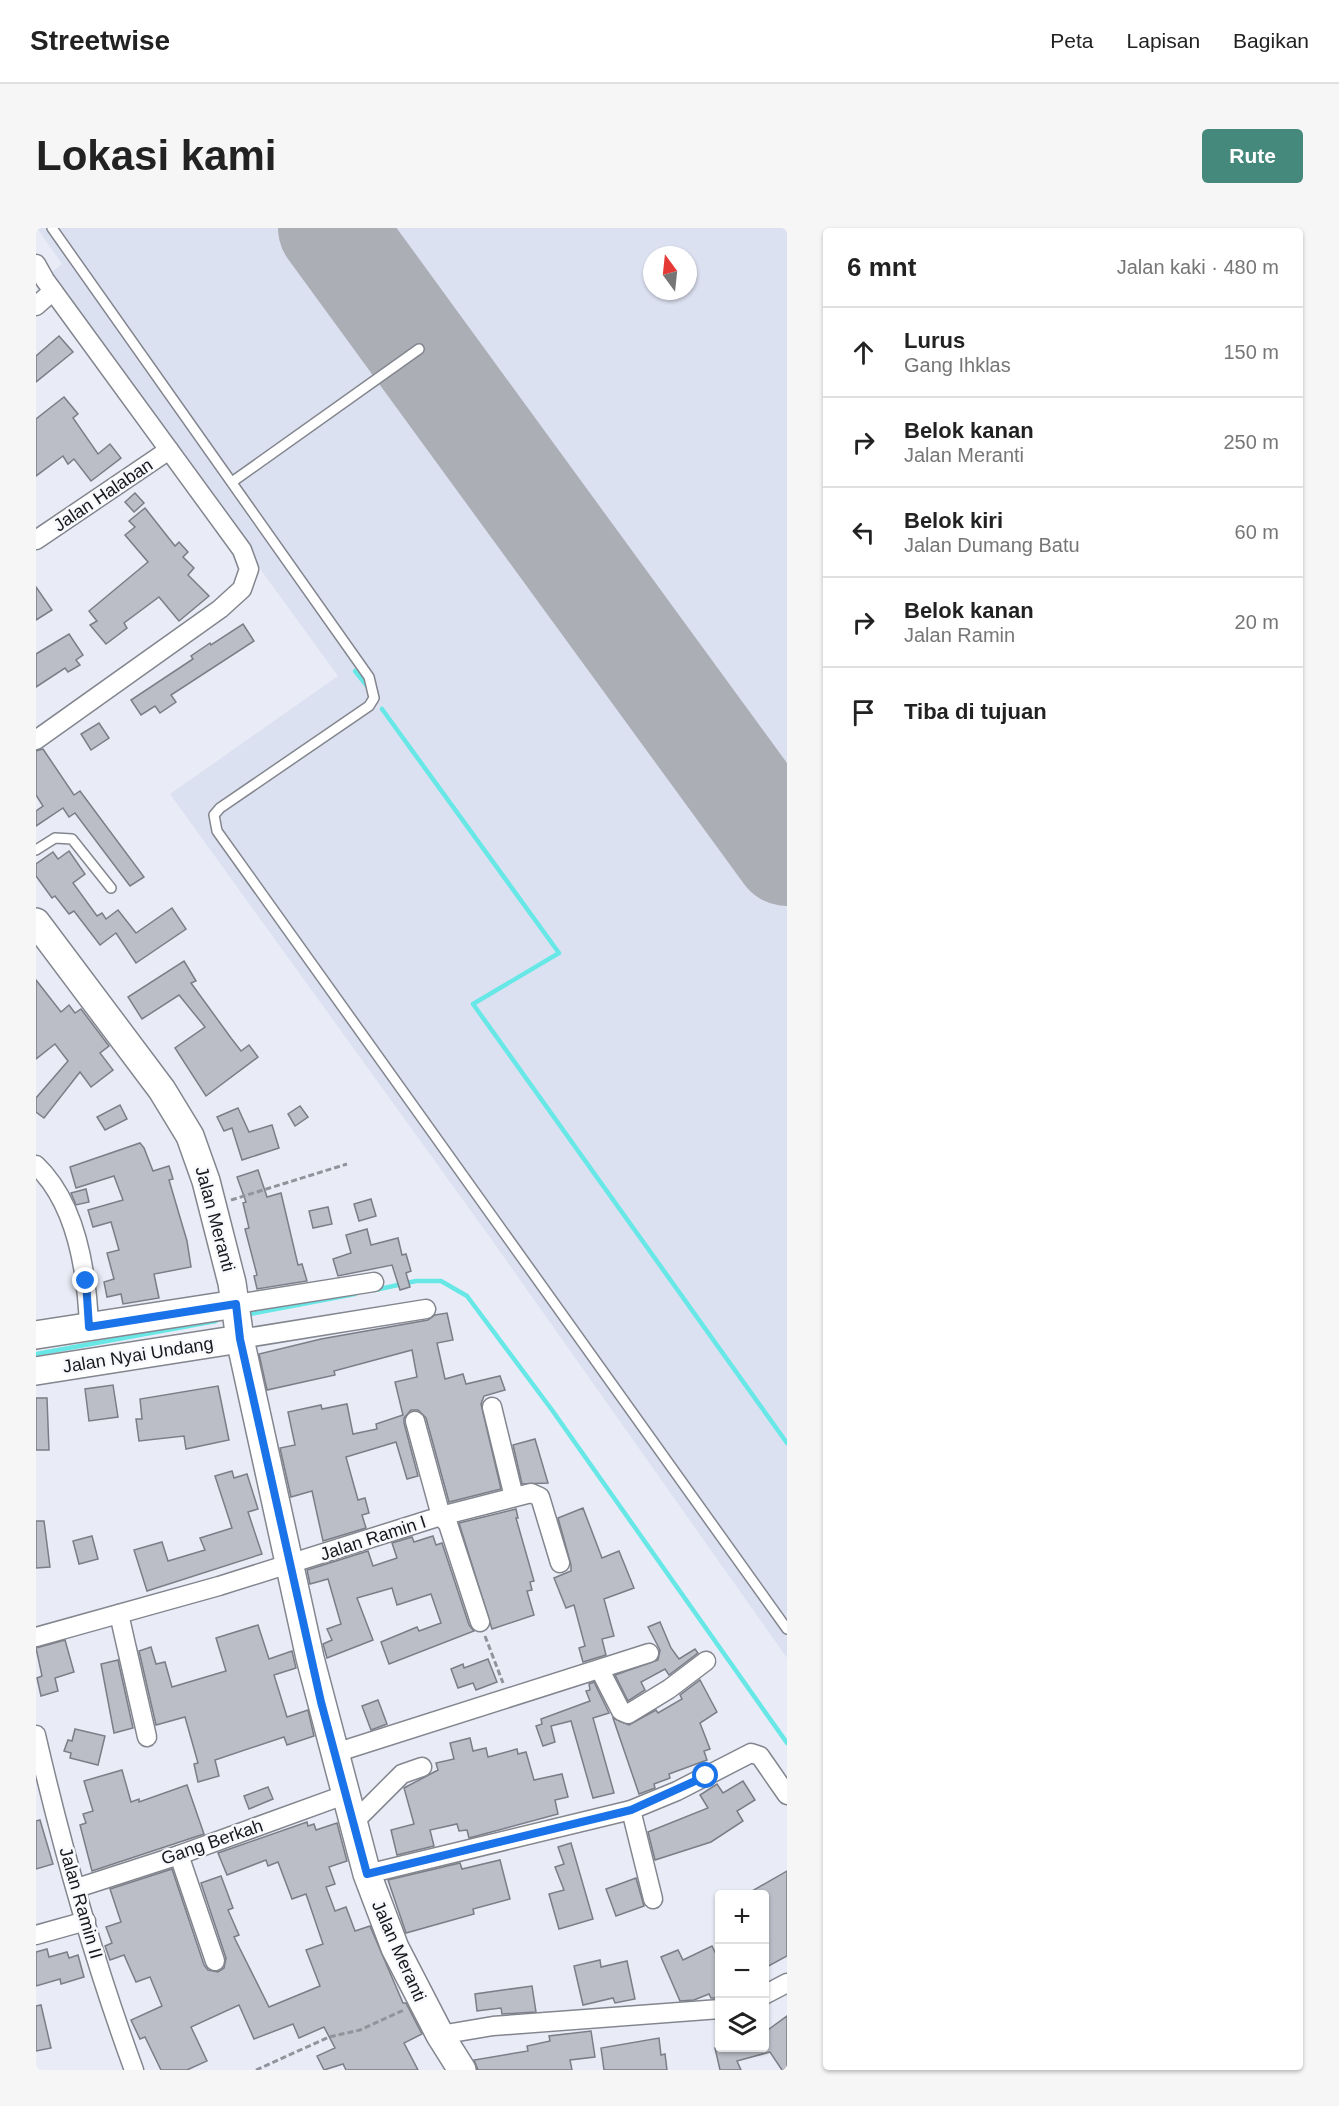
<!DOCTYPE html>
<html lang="id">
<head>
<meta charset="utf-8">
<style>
	:root { --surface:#fff; --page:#f6f6f6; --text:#222; --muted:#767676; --line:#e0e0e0; --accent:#45897d }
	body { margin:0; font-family:Arial,sans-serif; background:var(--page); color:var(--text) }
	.controls { position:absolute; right:18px; bottom:18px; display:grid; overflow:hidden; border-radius:6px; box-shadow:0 2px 4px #0004 }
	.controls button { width:54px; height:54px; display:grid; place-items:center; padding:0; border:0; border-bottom:2px solid var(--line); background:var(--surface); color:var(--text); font:30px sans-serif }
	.compass { position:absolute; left:607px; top:18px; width:54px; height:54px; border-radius:50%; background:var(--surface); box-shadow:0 2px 4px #0004; rotate:345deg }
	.stop { position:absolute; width:18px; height:18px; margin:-14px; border:4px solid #1a73e8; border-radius:50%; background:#fff }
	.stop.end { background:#1a73e8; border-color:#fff; box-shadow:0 2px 6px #0008 }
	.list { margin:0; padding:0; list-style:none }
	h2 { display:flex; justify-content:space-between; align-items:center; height:78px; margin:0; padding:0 24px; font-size:26px }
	h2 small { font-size:20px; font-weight:400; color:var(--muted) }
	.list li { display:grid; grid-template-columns:39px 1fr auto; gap:18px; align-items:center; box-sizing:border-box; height:90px; padding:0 24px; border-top:2px solid var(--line) }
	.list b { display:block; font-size:22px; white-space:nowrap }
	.list p { margin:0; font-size:20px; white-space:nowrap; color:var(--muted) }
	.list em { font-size:20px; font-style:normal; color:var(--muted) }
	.icon { flex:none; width:33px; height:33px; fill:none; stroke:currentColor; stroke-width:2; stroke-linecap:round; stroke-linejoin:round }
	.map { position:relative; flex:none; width:751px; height:1842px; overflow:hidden; border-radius:6px }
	header { display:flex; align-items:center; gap:36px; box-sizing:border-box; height:84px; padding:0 30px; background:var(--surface); border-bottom:2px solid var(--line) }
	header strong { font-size:28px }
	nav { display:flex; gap:33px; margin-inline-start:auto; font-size:21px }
	.intro { display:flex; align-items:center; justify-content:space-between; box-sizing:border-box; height:144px; padding:0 36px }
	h1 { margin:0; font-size:42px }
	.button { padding:15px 27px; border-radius:6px; background:var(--accent); color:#fff; font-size:21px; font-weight:700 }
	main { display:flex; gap:36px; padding:0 36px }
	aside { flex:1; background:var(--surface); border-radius:6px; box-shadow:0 2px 4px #0004 }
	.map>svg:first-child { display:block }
</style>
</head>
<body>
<header>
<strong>Streetwise</strong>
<nav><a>Peta</a><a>Lapisan</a><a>Bagikan</a></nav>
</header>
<div class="intro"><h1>Lokasi kami</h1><a class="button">Rute</a></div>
<main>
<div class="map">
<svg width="751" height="1842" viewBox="0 0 751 1842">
	<rect width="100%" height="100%" fill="#e9ecf6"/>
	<path fill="#dce1f1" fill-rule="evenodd" d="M1 0H751V1430L453 1008 134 566 302 448 11 48 26 36ZM616 27H652V63H616Z"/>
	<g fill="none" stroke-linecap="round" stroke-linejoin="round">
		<g stroke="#68e7e7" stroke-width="4.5">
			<polyline points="319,443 331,458"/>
			<polyline points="346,481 523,725 437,776 751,1215"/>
			<polyline points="339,1062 380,1053 405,1053 431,1068 516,1182 751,1515"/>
			<polyline points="209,1087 319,1066"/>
			<polyline points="0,1126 180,1093"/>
		</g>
		<polyline stroke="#acaeb6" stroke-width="106" points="295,0 751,625"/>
	</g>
	<g fill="#bbbdc7" stroke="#7b7e86" stroke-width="1.5">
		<polygon points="23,108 37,124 0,154 0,128"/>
		<polygon points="28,169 42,186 37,190 62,226 74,216 85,230 55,253 38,231 32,236 27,228 0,248 0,191"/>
		<polygon points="99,265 108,275 98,284 89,274"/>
		<polygon points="109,280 139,318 143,314 152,324 147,329 158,340 152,347 173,368 143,393 123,369 88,395 91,400 70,416 54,397 61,393 53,383 112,334 89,307 99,299 93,293"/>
		<polygon points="0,359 16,382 0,392"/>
		<polygon points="207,396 218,413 135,467 140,474 124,485 119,478 105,487 95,472 157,431 155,428 174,415 175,417"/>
		<polygon points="33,406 47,427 40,432 44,437 32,444 29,440 0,459 0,426"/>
		<polygon points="63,495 73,510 55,522 45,506"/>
		<polygon points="7,521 38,567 44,563 108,649 94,658 39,585 33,589 27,580 0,598 0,583 7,578 0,567 0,523"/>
		<polygon points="33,623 49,646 37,655 61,688 66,685 70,691 82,682 100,705 136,680 150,701 100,735 80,705 64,717 38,683 33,686 19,668 16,670 0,648 0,636 17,624 22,631"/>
		<polygon points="148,733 160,753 155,755 195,810 205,823 213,817 222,829 170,868 139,820 169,799 143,767 106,791 92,769"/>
		<polygon points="0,752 25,784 33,777 39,785 45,781 73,818 64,825 77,842 55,859 44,844 8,890 0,884 0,870 32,833 19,816 0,831"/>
		<polygon points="84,877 91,891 69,902 61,889"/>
		<polygon points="264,878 272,889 259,898 252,886"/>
		<polygon points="202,880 213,904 236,897 243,920 206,932 196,900 188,903 181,889"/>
		<polygon points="104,915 108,920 117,943 133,938 137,951 133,952 151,1013 155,1039 118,1046 123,1070 87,1076 85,1066 71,1069 68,1054 78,1051 71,1025 83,1022 75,994 57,999 52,982 87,972 78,948 40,960 34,939"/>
		<polygon points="222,942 231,969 245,965 262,1037 266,1036 271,1053 221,1061 218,1048 221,1047 209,1001 213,1000 207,975 210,974 201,949"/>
		<polygon points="50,961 53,974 40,977 35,965"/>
		<polygon points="335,971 340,988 323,993 318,976"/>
		<polygon points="292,979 296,996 277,1000 273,983"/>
		<polygon points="331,1001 335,1017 362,1010 366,1027 370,1026 375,1043 370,1045 374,1059 364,1062 356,1037 302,1048 297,1031 315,1025 310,1007"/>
		<polygon points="411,1085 417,1112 401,1115 409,1151 427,1146 430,1156 464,1148 469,1162 448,1168 445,1176 465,1261 413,1274 390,1190 382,1182 375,1182 368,1190 368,1195 382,1248 371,1251 360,1214 310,1229 322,1272 329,1270 333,1285 326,1287 330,1300 287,1313 276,1263 255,1269 244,1220 259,1217 252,1184 285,1177 286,1181 311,1176 317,1206 341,1201 340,1196 367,1187 359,1154 381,1149 376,1122 298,1143 299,1147 231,1162 223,1126 285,1111 392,1092 399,1087"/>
		<polygon points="77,1157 82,1189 53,1193 49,1161"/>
		<polygon points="182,1158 193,1212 150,1221 148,1208 103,1213 100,1191 106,1191 104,1171"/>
		<polygon points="0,1170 11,1170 13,1222 0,1222"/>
		<polygon points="499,1211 512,1255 486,1256 477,1217"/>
		<polygon points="196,1243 198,1250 211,1246 222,1281 212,1284 226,1326 111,1363 98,1322 126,1314 132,1333 169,1322 164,1310 196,1300 179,1248"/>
		<polygon points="547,1280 566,1330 583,1323 598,1360 568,1371 578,1408 566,1411 570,1427 547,1434 543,1420 549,1418 538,1377 530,1380 518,1350 535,1343 535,1337 522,1290"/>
		<polygon points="480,1281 482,1290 480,1290 498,1353 494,1354 496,1362 491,1363 498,1387 456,1401 423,1295"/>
		<polygon points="0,1293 8,1293 14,1339 0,1340"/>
		<polygon points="56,1308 62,1331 43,1336 37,1313"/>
		<polygon points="397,1308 400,1317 406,1315 433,1397 438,1403 353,1436 345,1414 381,1399 383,1403 405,1395 395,1366 361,1377 356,1360 321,1370 337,1412 291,1430 287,1416 296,1412 291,1401 305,1396 292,1351 274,1356 271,1342 332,1323 337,1338 361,1330 356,1315 376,1309 378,1314"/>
		<polygon points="624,1394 635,1420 643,1431 659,1421 662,1425 633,1447 629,1441 605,1454 609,1462 592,1473 579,1447 622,1432 624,1422 612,1399"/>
		<polygon points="222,1397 233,1431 256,1423 260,1440 238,1447 251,1489 272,1482 278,1508 251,1517 248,1509 179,1532 183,1548 162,1554 158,1536 162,1535 149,1489 120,1497 103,1423 115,1419 120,1436 129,1434 136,1459 190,1443 180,1410"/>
		<polygon points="29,1412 38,1444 19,1450 22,1463 5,1468 1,1450 6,1448 0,1420"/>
		<polygon points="452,1431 461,1454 440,1462 437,1455 422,1460 415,1441 427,1436 428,1440"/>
		<polygon points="82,1432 97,1500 78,1505 65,1436"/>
		<polygon points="664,1452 681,1484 664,1495 674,1521 668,1523 671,1532 633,1546 634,1550 618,1556 619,1560 603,1566 577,1490 593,1497 620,1482 622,1485 646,1471 644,1467"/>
		<polygon points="558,1454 573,1485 557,1490 578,1565 557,1570 535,1493 515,1498 519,1514 507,1518 500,1498 506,1496 505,1491 554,1473 550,1463 554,1462 553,1456"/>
		<polygon points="342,1472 351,1496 335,1502 326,1478"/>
		<polygon points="39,1501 69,1508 62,1537 34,1530 35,1525 28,1523 32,1512 36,1513"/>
		<polygon points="434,1510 437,1523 450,1520 452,1529 481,1521 482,1526 490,1524 498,1552 526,1546 532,1569 519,1572 522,1586 433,1610 431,1602 423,1603 421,1596 394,1602 398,1618 361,1627 355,1602 378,1596 368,1560 402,1542 400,1535 418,1531 414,1515"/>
		<polygon points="86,1542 95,1574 103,1571 103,1574 151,1557 168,1606 56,1643 44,1597 50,1595 47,1586 57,1583 48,1553"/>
		<polygon points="707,1553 719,1572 701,1583 707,1593 675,1614 619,1632 612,1604 672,1580 664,1567 681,1556 687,1565"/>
		<polygon points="232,1559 237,1571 213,1581 208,1568"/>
		<polygon points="4,1592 17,1636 0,1641 0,1593"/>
		<polygon points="271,1594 272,1598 278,1596 280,1602 301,1595 311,1633 293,1639 299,1656 290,1659 299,1683 310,1679 319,1703 334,1698 367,1775 370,1775 386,1806 368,1815 382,1842 310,1842 307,1836 288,1842 281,1828 299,1820 288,1799 263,1810 257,1796 218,1811 203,1777 155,1799 171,1833 151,1842 125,1842 109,1809 104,1811 95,1792 126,1778 114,1749 100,1754 88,1727 74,1732 69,1718 76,1715 70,1699 85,1694 74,1661 136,1641 168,1737 172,1742 182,1744 188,1740 190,1730 165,1655 185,1648 197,1680 192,1682 203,1707 198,1709 233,1779 284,1758 270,1722 287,1716 270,1666 256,1671 242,1634 232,1638 230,1632 191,1647 182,1625"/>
		<polygon points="535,1615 557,1691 523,1701 513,1666 528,1662 519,1639 528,1636 522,1619"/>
		<polygon points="464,1632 474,1671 437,1681 438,1686 370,1705 352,1652 424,1635 426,1641"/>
		<polygon points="751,1643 751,1728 729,1740 729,1666 711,1666"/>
		<polygon points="600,1650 608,1678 580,1688 570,1661"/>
		<polygon points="676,1718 680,1726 684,1724 684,1770 675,1770 673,1766 658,1772 644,1773 625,1729 642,1722 647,1732"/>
		<polygon points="11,1721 13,1729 31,1724 33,1730 42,1727 48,1749 25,1756 24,1751 0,1758 0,1724"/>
		<polygon points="564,1732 565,1739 591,1733 599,1771 579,1775 577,1770 547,1777 538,1738"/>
		<polygon points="496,1758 500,1784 466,1786 465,1780 441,1783 439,1766"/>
		<polygon points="5,1777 15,1820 0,1823 0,1778"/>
		<polygon points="751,1788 751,1842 746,1842 734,1824 701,1833 705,1842 684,1842 679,1820 730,1820 729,1804"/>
		<polygon points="555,1803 559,1829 534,1832 536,1842 442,1842 438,1832 492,1823 491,1818 514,1813 513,1808"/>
		<polygon points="623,1810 625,1827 629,1826 631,1842 568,1842 565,1820"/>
	</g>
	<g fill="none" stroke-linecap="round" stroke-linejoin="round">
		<defs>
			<g id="lane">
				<polyline points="16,0 333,449 338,470 333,478 184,580 178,587 181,603 751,1401"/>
				<polyline points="196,254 383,121"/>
				<polyline points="0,622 19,610 36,611 75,660"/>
			</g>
			<g id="street">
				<polyline points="0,36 9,52 206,322 213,341 206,361 184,381 0,512"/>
				<polyline points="0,78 17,63"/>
				<polyline points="0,312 133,222"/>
				<path d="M0 937C41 976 51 1044 53 1099"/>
				<polyline points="200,1076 338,1054"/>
				<polyline points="204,1111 390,1081"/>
				<polyline points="456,1179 478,1269"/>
				<polyline points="379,1193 405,1288 412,1296 444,1394"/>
				<polyline points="83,1386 111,1509"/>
				<polyline points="0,1409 183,1358 405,1288 495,1265 504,1269 524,1335"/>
				<polyline points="564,1442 585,1483 592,1486 633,1461 670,1433"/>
				<path d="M0 1507C26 1620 58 1733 98 1842"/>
				<polyline points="299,1525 613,1425"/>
				<polyline points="595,1582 617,1671"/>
				<polyline points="318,1594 366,1546 386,1539"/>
				<polyline points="143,1627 179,1733"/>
				<polyline points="331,1646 595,1582 641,1563 715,1525 724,1528 751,1567"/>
				<polyline points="41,1660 143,1627 311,1566"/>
				<polyline points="0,1707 50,1693"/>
				<polyline points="728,1767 751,1755"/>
				<polyline points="404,1807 457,1798 684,1781"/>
			</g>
			<g id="secondary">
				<polyline points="0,694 126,862 154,908 170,953 196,1055 204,1111 274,1430 331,1646 359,1720 404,1807 426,1842"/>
				<polyline points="0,1107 200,1076"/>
				<polyline points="0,1143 204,1111"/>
			</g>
		</defs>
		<use href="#lane" stroke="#83868e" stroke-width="12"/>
		<use href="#street" stroke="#83868e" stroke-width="21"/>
		<use href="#secondary" stroke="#83868e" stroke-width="30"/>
		<g stroke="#92949c" stroke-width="3" stroke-dasharray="6 3" stroke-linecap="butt">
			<polyline points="195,972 311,936"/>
			<polyline points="449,1408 467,1455"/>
			<polyline points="220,1842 293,1809 324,1802 368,1782"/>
		</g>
		<use href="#lane" stroke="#fff" stroke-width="9"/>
		<use href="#street" stroke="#fff" stroke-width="18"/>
		<use href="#secondary" stroke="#fff" stroke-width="27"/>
	</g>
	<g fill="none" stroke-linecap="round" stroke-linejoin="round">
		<polyline stroke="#1a73e8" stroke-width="8" points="50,1053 53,1099 200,1076 204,1111 285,1474 331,1646 595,1582 670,1548"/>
	</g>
	<g text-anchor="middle" stroke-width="5" stroke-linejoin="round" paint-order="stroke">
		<g font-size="18" fill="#17181c" stroke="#f8f9fd">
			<text transform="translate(67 267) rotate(-34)" y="6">Jalan Halaban</text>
			<text transform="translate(179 991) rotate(75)" y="6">Jalan Meranti</text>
			<text transform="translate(102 1127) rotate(-9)" y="6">Jalan Nyai Undang</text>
			<text transform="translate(337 1310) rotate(-18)" y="6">Jalan Ramin I</text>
			<text transform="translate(176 1614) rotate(-19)" y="6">Gang Berkah</text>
			<text transform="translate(45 1675) rotate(74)" y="6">Jalan Ramin II</text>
			<text transform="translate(363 1723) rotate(66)" y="6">Jalan Meranti</text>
		</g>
	</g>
</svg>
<div class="controls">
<button>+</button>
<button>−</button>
<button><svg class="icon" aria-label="layers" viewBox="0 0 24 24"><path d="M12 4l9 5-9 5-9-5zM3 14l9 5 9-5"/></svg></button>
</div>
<svg class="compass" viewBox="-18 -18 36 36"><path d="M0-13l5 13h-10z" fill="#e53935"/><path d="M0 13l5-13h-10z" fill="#767676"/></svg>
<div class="stop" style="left:670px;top:1548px"></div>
<div class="stop end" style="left:50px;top:1053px"></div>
</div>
<aside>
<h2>6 mnt<small>Jalan kaki · 480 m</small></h2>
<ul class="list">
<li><svg class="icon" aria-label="ahead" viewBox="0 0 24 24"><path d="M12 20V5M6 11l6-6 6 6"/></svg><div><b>Lurus</b><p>Gang Ihklas</p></div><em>150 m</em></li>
<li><svg class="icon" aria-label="right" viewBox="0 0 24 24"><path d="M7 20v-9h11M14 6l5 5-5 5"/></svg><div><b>Belok kanan</b><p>Jalan Meranti</p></div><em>250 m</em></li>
<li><svg class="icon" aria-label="left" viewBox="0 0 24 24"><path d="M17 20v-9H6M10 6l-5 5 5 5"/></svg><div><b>Belok kiri</b><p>Jalan Dumang Batu</p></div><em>60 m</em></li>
<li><svg class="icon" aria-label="right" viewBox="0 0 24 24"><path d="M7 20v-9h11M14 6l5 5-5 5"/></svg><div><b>Belok kanan</b><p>Jalan Ramin</p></div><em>20 m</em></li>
<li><svg class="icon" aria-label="arrive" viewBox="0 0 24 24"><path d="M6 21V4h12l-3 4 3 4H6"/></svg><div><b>Tiba di tujuan</b></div></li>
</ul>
</aside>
</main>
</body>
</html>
